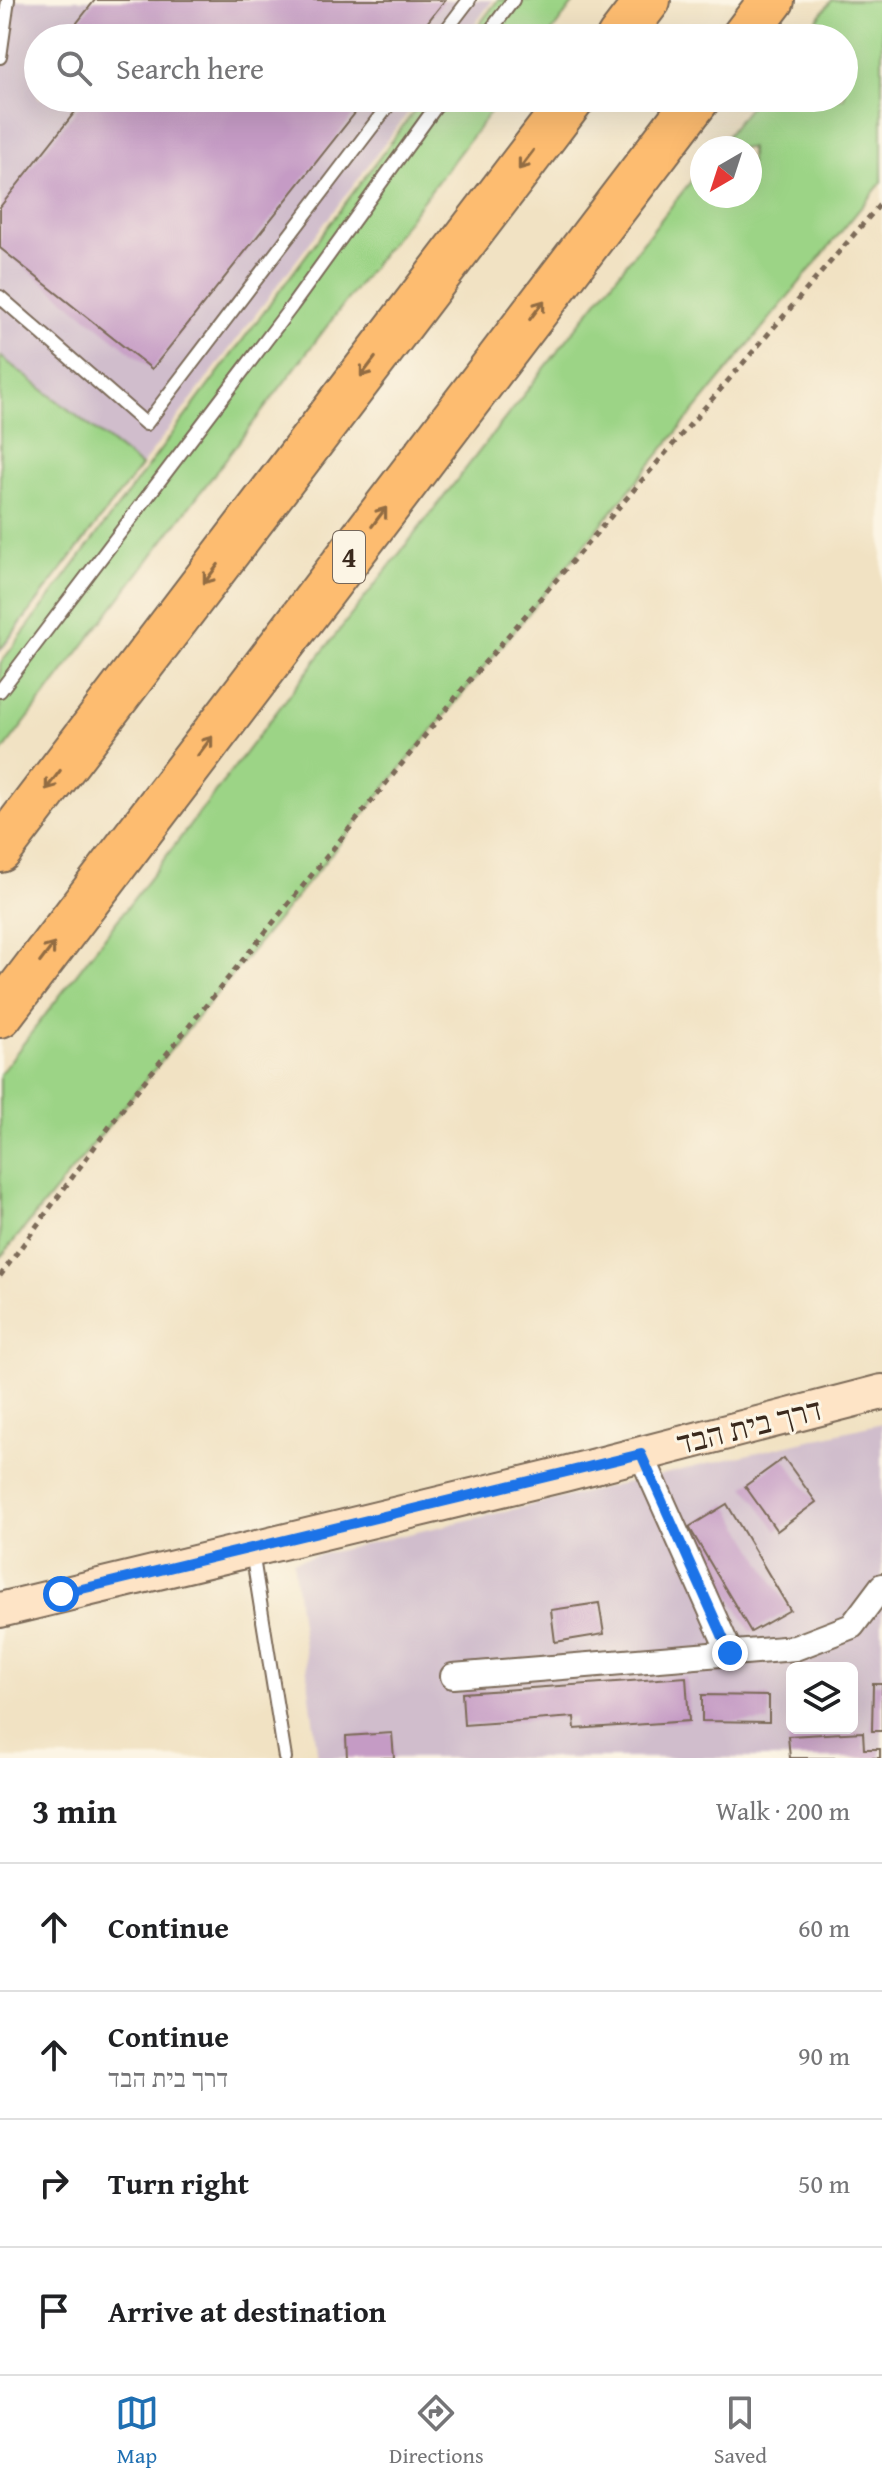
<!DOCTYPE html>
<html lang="en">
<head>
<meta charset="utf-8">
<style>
	:root { --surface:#fff; --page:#f6f6f6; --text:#202124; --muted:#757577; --line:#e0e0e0; --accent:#1f6fb2 }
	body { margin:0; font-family:"Gentium Book Plus","Frank Ruhl Libre",serif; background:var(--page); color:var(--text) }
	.controls { position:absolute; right:24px; bottom:24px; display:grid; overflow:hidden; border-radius:12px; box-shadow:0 8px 32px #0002 }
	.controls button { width:72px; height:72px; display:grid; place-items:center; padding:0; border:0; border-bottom:2px solid var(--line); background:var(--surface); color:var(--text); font:40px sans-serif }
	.compass { position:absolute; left:690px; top:136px; width:72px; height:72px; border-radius:50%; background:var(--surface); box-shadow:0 8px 32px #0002; rotate:219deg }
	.stop { position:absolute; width:24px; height:24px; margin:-18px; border:6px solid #1a73e8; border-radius:50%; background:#fff }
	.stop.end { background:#1a73e8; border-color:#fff; box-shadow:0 2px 8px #0008 }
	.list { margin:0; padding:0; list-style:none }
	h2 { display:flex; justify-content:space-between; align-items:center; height:104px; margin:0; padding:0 32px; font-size:34px }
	h2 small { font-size:26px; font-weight:400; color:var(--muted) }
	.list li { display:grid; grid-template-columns:52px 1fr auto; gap:24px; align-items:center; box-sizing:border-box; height:128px; padding:0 32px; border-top:2px solid var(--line) }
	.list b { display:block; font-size:30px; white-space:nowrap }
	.list p { margin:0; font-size:26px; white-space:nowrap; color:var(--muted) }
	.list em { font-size:26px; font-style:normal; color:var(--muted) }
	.icon { flex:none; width:44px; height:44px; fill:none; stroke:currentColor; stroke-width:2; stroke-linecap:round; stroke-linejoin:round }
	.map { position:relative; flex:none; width:882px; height:1758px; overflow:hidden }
	.search { position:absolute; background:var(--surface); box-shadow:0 8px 32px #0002; left:24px; right:24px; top:24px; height:88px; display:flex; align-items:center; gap:20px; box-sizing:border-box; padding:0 28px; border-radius:44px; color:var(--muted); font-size:30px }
	.sheet { height:616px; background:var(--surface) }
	nav { display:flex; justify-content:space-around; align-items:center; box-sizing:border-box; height:112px; border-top:2px solid var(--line); background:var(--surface); font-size:22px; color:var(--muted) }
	nav a { display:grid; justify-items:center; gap:4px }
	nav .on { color:var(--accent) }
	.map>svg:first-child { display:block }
</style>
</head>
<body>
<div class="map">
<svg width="882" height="1758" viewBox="0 0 882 1758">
	<rect width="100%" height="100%" fill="#fcf5e5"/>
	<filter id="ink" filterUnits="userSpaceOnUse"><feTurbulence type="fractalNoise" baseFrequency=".0125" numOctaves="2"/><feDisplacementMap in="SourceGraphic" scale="16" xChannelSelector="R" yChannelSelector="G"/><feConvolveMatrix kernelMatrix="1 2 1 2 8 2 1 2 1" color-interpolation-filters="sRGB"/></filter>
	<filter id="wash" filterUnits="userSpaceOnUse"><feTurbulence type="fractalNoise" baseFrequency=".006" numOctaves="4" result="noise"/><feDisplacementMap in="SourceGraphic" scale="32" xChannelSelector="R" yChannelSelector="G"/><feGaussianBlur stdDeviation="1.8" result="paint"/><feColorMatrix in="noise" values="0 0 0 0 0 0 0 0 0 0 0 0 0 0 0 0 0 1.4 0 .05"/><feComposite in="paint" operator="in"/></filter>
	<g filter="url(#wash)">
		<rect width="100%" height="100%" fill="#f1e2c3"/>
		<g fill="#d0bdcc" fill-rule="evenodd">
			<polygon points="0,0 493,0 464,38 38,38 38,98 419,98 0,653"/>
			<path d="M882 1423V1758H318L293 1561ZM792 1668H852V1728H792Z"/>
		</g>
		<g fill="#9cd486" stroke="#6c7f52" stroke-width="2">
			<polygon points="498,0 576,0 547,38 469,38"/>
			<polygon points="832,0 882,0 882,182 0,1258 0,1074 323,651 702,167 702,196 750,196 750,148 717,148 756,98 844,98 844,38 803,38"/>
			<polygon points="424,98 501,98 0,755 0,664"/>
			<polygon points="0,356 141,466 0,650"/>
		</g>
		<g id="blocks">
			<g fill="#c59bc5">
				<polygon points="95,0 445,0 415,38 65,38"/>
				<polygon points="86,98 367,98 152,369 0,248 0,207"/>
				<polygon points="784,1458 816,1502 777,1531 745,1486"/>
				<polygon points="727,1504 790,1610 751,1632 689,1527"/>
				<polygon points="599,1603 604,1634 555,1642 551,1610"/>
				<polygon points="686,1677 689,1721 575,1729 574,1717 464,1725 462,1693"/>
				<polygon points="873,1684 882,1684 882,1731 872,1731"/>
				<polygon points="702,1695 769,1696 769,1722 702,1721"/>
				<polygon points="863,1732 864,1749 880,1749 880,1758 790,1758 788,1736"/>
				<polygon points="392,1733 394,1758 347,1758 346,1736"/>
			</g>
		</g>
	</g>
	<g filter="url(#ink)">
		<use href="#blocks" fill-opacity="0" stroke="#7b6a58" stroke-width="2"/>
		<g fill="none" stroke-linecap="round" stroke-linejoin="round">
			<defs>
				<g id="lane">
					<polyline points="440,38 469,0"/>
					<polyline points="485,38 513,0"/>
					<polyline points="0,57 8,0"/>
					<polyline points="0,297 146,424 394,98"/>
					<polyline points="0,691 292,306 442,98"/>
					<polyline points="252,1552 285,1758"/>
				</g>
				<g id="street">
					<polyline points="641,1454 730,1653"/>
					<polyline points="453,1676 795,1648 852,1626 882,1586"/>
				</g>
				<polyline id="secondary" points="0,1610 564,1474 882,1392"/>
				<g id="highway">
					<polyline points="619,38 648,0"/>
					<polyline points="743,38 772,0"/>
					<polyline points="0,850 573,98"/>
					<polyline points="0,1015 698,98"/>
				</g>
			</defs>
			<use href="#lane" stroke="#7b6a58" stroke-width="16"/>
			<use href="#street" stroke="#7b6a58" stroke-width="28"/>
			<use href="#secondary" stroke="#7b6a58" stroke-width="38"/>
			<use href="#highway" stroke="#7b6a58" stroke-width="48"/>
			<polyline stroke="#7b6a58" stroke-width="5" stroke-dasharray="6 6" stroke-linecap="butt" points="0,1276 126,1104 469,681 882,202"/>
			<use href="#lane" stroke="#fff" stroke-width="12"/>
			<use href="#street" stroke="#fff" stroke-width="24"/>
			<use href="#secondary" stroke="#fee4c6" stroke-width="34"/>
			<use href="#highway" stroke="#fdbc70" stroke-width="44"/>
		</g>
		<defs><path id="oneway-shaft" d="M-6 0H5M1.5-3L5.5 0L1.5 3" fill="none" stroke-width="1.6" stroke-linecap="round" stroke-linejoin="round" transform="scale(2)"/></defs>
		<g stroke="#926c43">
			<use href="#oneway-shaft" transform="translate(526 160) rotate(127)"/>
			<use href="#oneway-shaft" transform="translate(537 310) rotate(-53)"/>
			<use href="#oneway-shaft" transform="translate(368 367) rotate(127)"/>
			<use href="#oneway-shaft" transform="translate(379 517) rotate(-53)"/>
			<use href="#oneway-shaft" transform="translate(211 574) rotate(127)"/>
			<use href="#oneway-shaft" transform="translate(205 746) rotate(-53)"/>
			<use href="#oneway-shaft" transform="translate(53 780) rotate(127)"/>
			<use href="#oneway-shaft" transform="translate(47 953) rotate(-53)"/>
		</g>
	</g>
	<g fill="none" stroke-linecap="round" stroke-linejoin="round" filter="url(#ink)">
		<polyline stroke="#1a73e8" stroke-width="10" points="61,1594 641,1454 730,1653"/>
	</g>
	<g text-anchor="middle" stroke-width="6" stroke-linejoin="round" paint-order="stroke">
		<rect fill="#fcf5e5" stroke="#75675a" stroke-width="2" x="333" y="531" width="32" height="52" rx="6"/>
		<g font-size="30" font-weight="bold" fill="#3b2a1e">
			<text x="349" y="567">4</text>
		</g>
		<g font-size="32" fill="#3b2a1e" stroke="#fcf5e5">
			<text transform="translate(749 1426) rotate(-14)" y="11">דרך בית הבד</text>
		</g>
	</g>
</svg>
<div class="controls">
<button><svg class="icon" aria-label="layers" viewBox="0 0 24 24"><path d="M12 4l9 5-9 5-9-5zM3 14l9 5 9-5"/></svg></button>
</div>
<svg class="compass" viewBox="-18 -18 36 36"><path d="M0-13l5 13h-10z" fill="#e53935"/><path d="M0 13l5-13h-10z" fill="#757577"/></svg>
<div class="stop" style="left:61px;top:1594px"></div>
<div class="stop end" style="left:730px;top:1653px"></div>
<div class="search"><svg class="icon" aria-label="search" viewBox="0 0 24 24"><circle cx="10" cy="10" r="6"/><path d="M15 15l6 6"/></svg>Search here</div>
</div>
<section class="sheet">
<h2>3 min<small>Walk · 200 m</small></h2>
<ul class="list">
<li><svg class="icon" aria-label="ahead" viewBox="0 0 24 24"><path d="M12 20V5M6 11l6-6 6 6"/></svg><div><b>Continue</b></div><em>60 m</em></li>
<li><svg class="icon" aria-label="ahead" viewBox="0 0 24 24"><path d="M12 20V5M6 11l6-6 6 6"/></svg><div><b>Continue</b><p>דרך בית הבד</p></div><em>90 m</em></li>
<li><svg class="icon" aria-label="right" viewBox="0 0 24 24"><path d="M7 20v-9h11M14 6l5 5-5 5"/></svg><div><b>Turn right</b></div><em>50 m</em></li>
<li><svg class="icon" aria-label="arrive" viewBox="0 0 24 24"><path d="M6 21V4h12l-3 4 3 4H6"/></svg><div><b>Arrive at destination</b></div></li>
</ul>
</section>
<nav>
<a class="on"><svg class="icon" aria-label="map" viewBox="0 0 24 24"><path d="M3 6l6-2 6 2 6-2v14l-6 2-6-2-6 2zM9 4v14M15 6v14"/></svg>Map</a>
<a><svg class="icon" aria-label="directions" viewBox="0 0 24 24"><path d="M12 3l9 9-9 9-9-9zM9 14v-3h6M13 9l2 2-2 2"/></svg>Directions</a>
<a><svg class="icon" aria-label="saved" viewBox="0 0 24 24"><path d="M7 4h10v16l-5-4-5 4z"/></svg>Saved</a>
</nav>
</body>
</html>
